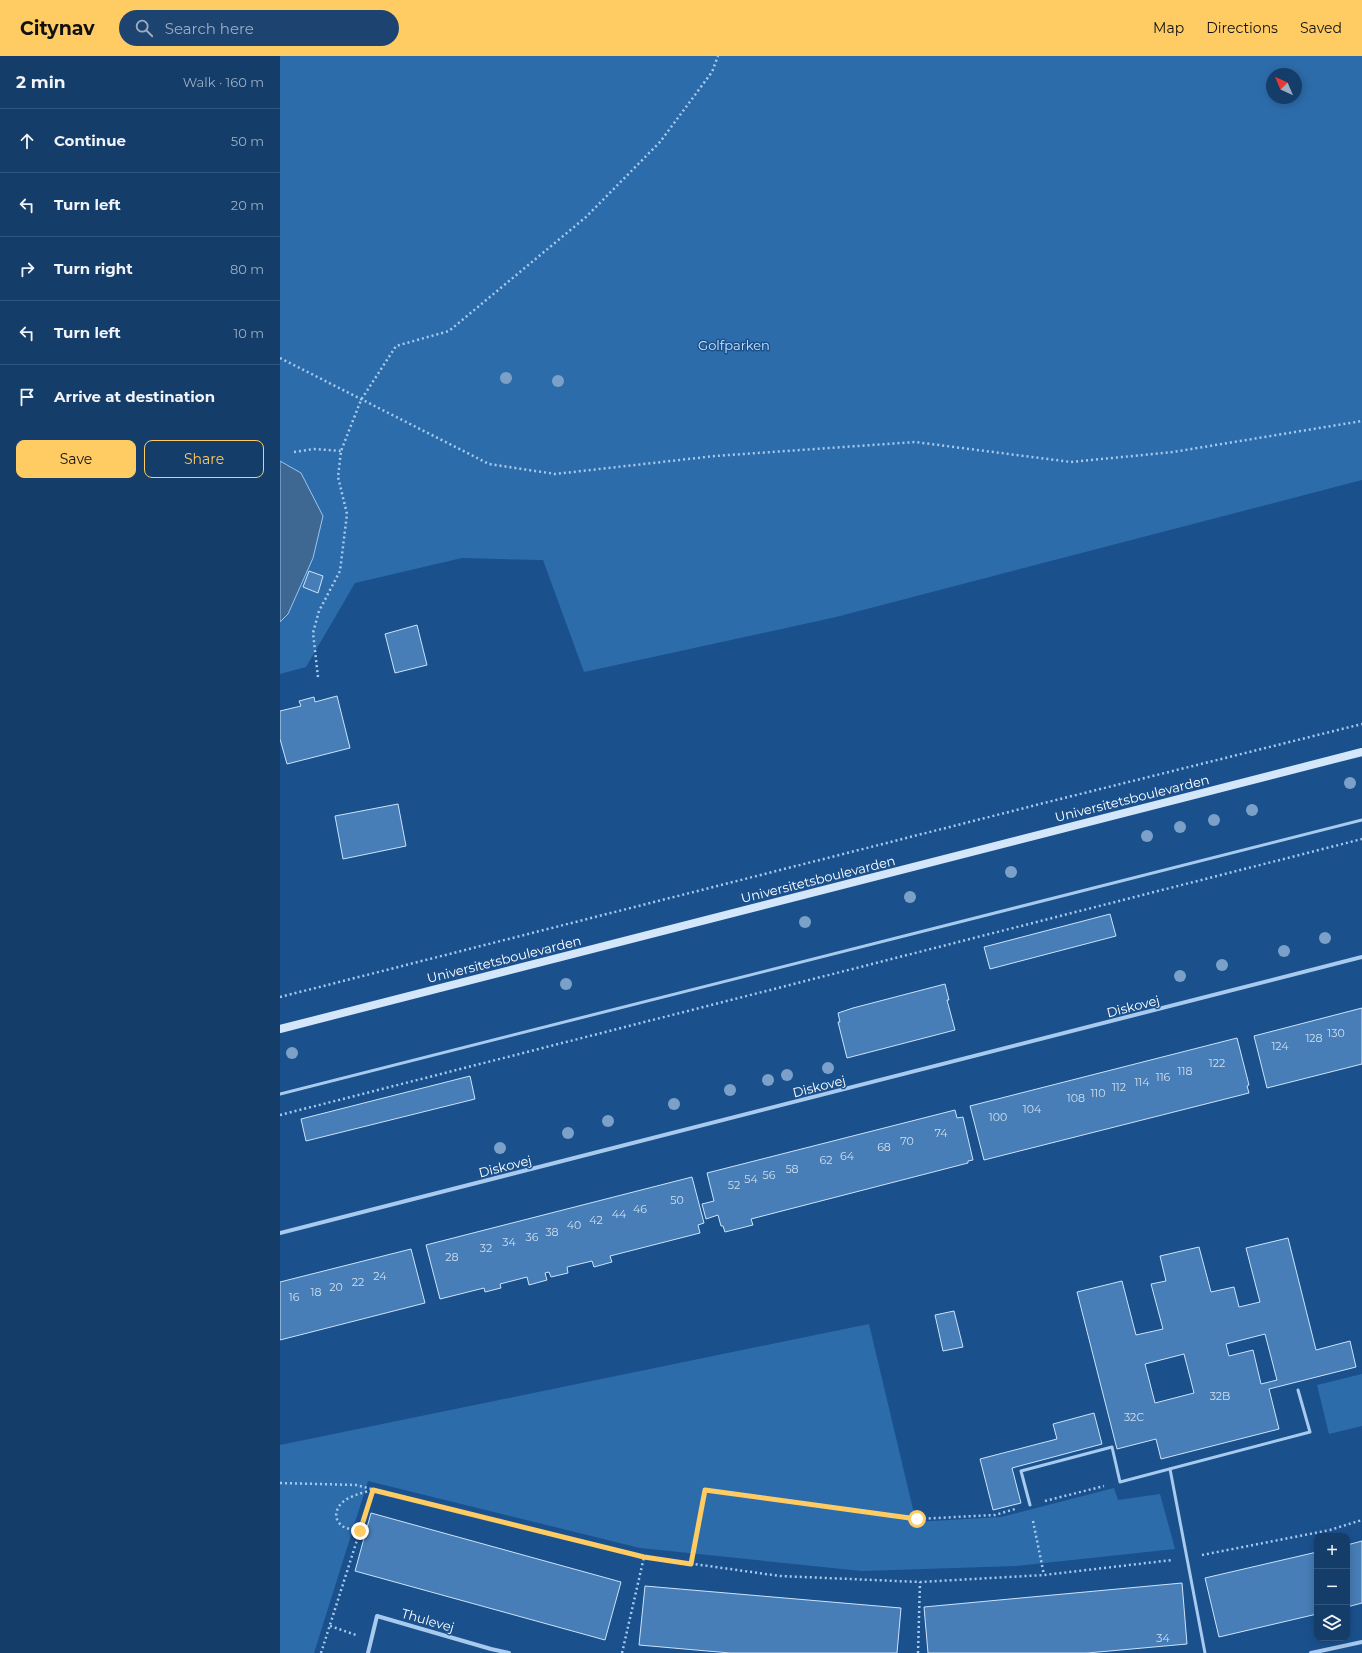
<!DOCTYPE html>
<html lang="en">
<head>
<meta charset="utf-8">
<style>
	:root { --surface:#143d6a; --page:#1d4470; --text:#f1f3f6; --muted:#9daec1; --line:#33567e; --accent:#ffcb63 }
	body { margin:0; font-family:Montserrat,sans-serif; background:var(--page); color:var(--text) }
	.controls { position:absolute; right:12px; bottom:12px; display:grid; overflow:hidden; border-radius:8px; box-shadow:0 2px 10px #0003 }
	.controls button { width:36px; height:36px; display:grid; place-items:center; padding:0; border:0; border-bottom:1px solid var(--line); background:var(--surface); color:var(--text); font:20px sans-serif }
	.compass { position:absolute; left:986px; top:12px; width:36px; height:36px; border-radius:50%; background:var(--surface); box-shadow:0 2px 10px #0003; rotate:316deg }
	.stop { position:absolute; width:12px; height:12px; margin:-9px; border:3px solid #ffcb63; border-radius:50%; background:#fff }
	.stop.end { background:#ffcb63; border-color:#fff; box-shadow:0 1px 4px #0008 }
	.list { margin:0; padding:0; list-style:none }
	h2 { display:flex; justify-content:space-between; align-items:center; height:52px; margin:0; padding:0 16px; font-size:17px }
	h2 small { font-size:13px; font-weight:400; color:var(--muted) }
	.list li { display:grid; grid-template-columns:26px 1fr auto; gap:12px; align-items:center; box-sizing:border-box; height:64px; padding:0 16px; border-top:1px solid var(--line) }
	.list b { display:block; font-size:15px; white-space:nowrap }
	.list em { font-size:13px; font-style:normal; color:var(--muted) }
	.actions { display:flex; gap:8px; padding:12px 16px }
	.actions a { flex:1; padding:9px 0; border:1px solid var(--accent); border-radius:8px; text-align:center; font-size:14px; color:var(--accent) }
	.actions .main { background:var(--accent); color:#111 }
	.icon { flex:none; width:22px; height:22px; fill:none; stroke:currentColor; stroke-width:2; stroke-linecap:round; stroke-linejoin:round }
	.map { position:relative; flex:none; width:1082px; height:1597px; overflow:hidden }
	header { display:flex; align-items:center; gap:24px; box-sizing:border-box; height:56px; padding:0 20px; background:var(--accent); color:#111 }
	header strong { font-size:19px }
	nav { display:flex; gap:22px; margin-inline-start:auto; font-size:14px }
	.search { width:280px; height:36px; background:var(--page); display:flex; align-items:center; gap:10px; box-sizing:border-box; padding:0 14px; border-radius:22px; color:var(--muted); font-size:15px }
	main { display:flex }
	aside { flex:1; background:var(--surface) }
	.map>svg:first-child { display:block }
</style>
</head>
<body>
<header>
<strong>Citynav</strong>
<div class="search"><svg class="icon" aria-label="search" viewBox="0 0 24 24"><circle cx="10" cy="10" r="6"/><path d="M15 15l6 6"/></svg>Search here</div>
<nav><a>Map</a><a>Directions</a><a>Saved</a></nav>
</header>
<main>
<aside>
<h2>2 min<small>Walk · 160 m</small></h2>
<ul class="list">
<li><svg class="icon" aria-label="ahead" viewBox="0 0 24 24"><path d="M12 20V5M6 11l6-6 6 6"/></svg><div><b>Continue</b></div><em>50 m</em></li>
<li><svg class="icon" aria-label="left" viewBox="0 0 24 24"><path d="M17 20v-9H6M10 6l-5 5 5 5"/></svg><div><b>Turn left</b></div><em>20 m</em></li>
<li><svg class="icon" aria-label="right" viewBox="0 0 24 24"><path d="M7 20v-9h11M14 6l5 5-5 5"/></svg><div><b>Turn right</b></div><em>80 m</em></li>
<li><svg class="icon" aria-label="left" viewBox="0 0 24 24"><path d="M17 20v-9H6M10 6l-5 5 5 5"/></svg><div><b>Turn left</b></div><em>10 m</em></li>
<li><svg class="icon" aria-label="arrive" viewBox="0 0 24 24"><path d="M6 21V4h12l-3 4 3 4H6"/></svg><div><b>Arrive at destination</b></div></li>
</ul>
<div class="actions"><a class="main">Save</a><a>Share</a></div>
</aside>
<div class="map">
<svg width="1082" height="1597" viewBox="0 0 1082 1597">
	<rect width="100%" height="100%" fill="#1a518d"/>
	<g fill="#2d6cab" fill-rule="evenodd">
		<path d="M0 0H1082V424L556 561 304 616 263 504 182 502 75 527 26 611 0 618ZM992 18H1016V42H992Z"/>
		<polygon points="589,1268 636,1466 721,1461 834,1432 838,1444 880,1438 895,1493 736,1510 582,1515 360,1492 88,1425 34,1597 0,1597 0,1389"/>
		<polygon points="1082,1318 1082,1370 1049,1378 1037,1329"/>
	</g>
	<polygon fill="#3e6792" stroke="#99c5f0" points="0,405 21,417 43,460 33,502 8,558 0,566"/>
	<g fill="#477eb7" stroke="#cce3fa" fill-rule="evenodd">
		<polygon points="29,515 43,520 38,537 23,531"/>
		<polygon points="137,569 147,609 115,617 105,578"/>
		<polygon points="57,640 70,692 7,708 0,683 0,655 21,650 19,645 34,641 35,646"/>
		<polygon points="118,748 126,790 63,803 55,760"/>
		<polygon points="830,858 836,880 710,913 704,891"/>
		<polygon points="665,928 669,944 667,944 675,974 567,1002 558,966 560,966 558,957 573,952"/>
		<polygon points="1082,952 1082,1008 987,1032 974,980"/>
		<polygon points="957,982 969,1029 967,1030 969,1037 704,1104 690,1050"/>
		<polygon points="190,1020 195,1043 26,1085 21,1063"/>
		<polygon points="675,1054 677,1062 683,1061 693,1104 688,1105 688,1107 471,1163 473,1169 445,1176 443,1170 441,1170 438,1159 426,1163 422,1148 434,1145 427,1117"/>
		<polygon points="412,1121 424,1167 418,1169 420,1177 330,1200 332,1206 314,1211 312,1205 287,1211 288,1217 271,1221 269,1216 265,1217 267,1224 249,1229 247,1221 220,1228 221,1232 205,1236 204,1232 160,1243 146,1189"/>
		<path d="M1008 1182 1036 1294 1070 1285 1076 1311 989 1333 999 1373 881 1403 876 1383 837 1393 797 1236 842 1225 856 1279 883 1273 871 1228 886 1225 880 1200 919 1191 931 1236 954 1231 959 1251 980 1246 966 1192ZM985 1278 997 1324 981 1328 973 1294 949 1300 946 1288ZM904 1298 914 1337 875 1347 865 1308Z"/>
		<polygon points="131,1193 145,1247 0,1284 0,1226"/>
		<polygon points="674,1255 683,1291 663,1295 655,1259"/>
		<polygon points="814,1357 822,1388 732,1412 741,1447 713,1454 700,1403 777,1383 773,1368"/>
		<polygon points="91,1457 341,1526 325,1584 75,1515"/>
		<polygon points="1082,1485 1082,1547 1067,1551 1067,1489"/>
		<polygon points="1037,1496 1037,1558 939,1581 925,1522"/>
		<polygon points="902,1527 907,1588 807,1597 648,1597 644,1551"/>
		<polygon points="365,1530 621,1552 617,1597 450,1597 359,1589"/>
	</g>
	<g fill="none" stroke-linecap="round" stroke-linejoin="round">
		<g stroke="#a7caee" stroke-width="2.5" stroke-dasharray="2 3" stroke-linecap="butt">
			<polyline points="0,302 209,408 275,418 435,400 635,386 791,406 893,396 1082,365"/>
			<polyline points="14,396 34,393 61,395"/>
			<polyline points="38,621 33,577 39,555 60,515 67,458 58,421 61,395 81,344 116,290 169,275 306,161 380,86 432,16 438,0"/>
			<polyline points="0,941 768,746 1082,668"/>
			<polyline points="0,1059 1082,783"/>
			<polyline points="0,1427 76,1429 364,1501 500,1520 640,1526 764,1519 892,1504"/>
			<polyline points="765,1445 824,1430"/>
			<polyline points="753,1465 764,1519"/>
			<path d="M79 1475C75 1474 68 1473 64 1471 50 1463 57 1447 69 1442 77 1438 85 1436 93 1434"/>
			<polyline points="922,1499 1050,1474 1082,1464"/>
			<polyline points="411,1507 425,1434 637,1463 715,1459 735,1453"/>
			<polyline points="50,1570 76,1579"/>
			<polyline points="41,1597 93,1434"/>
			<polyline points="342,1597 364,1501"/>
			<polyline points="638,1597 640,1526"/>
		</g>
		<g stroke="#a7caee" stroke-width="3">
			<polyline points="0,1038 1082,764"/>
			<polyline points="890,1413 925,1597"/>
			<polyline points="750,1449 741,1415 832,1391 840,1426 1030,1376 1018,1334"/>
		</g>
		<g stroke="#a7caee" stroke-width="4">
			<polyline points="0,1177 1082,901"/>
			<polyline points="88,1597 97,1560 211,1593 229,1597"/>
			<polyline points="1031,1597 1082,1586"/>
		</g>
		<polyline stroke="#d3e6fa" stroke-width="8" points="0,973 1082,696"/>
	</g>
	<g fill="#7ca1c9">
		<circle cx="226" cy="322" r="6"/>
		<circle cx="278" cy="325" r="6"/>
		<circle cx="1070" cy="727" r="6"/>
		<circle cx="972" cy="754" r="6"/>
		<circle cx="934" cy="764" r="6"/>
		<circle cx="900" cy="771" r="6"/>
		<circle cx="867" cy="780" r="6"/>
		<circle cx="731" cy="816" r="6"/>
		<circle cx="630" cy="841" r="6"/>
		<circle cx="525" cy="866" r="6"/>
		<circle cx="1045" cy="882" r="6"/>
		<circle cx="1004" cy="895" r="6"/>
		<circle cx="942" cy="909" r="6"/>
		<circle cx="900" cy="920" r="6"/>
		<circle cx="286" cy="928" r="6"/>
		<circle cx="12" cy="997" r="6"/>
		<circle cx="548" cy="1012" r="6"/>
		<circle cx="507" cy="1019" r="6"/>
		<circle cx="488" cy="1024" r="6"/>
		<circle cx="450" cy="1034" r="6"/>
		<circle cx="394" cy="1048" r="6"/>
		<circle cx="328" cy="1065" r="6"/>
		<circle cx="288" cy="1077" r="6"/>
		<circle cx="220" cy="1092" r="6"/>
	</g>
	<g fill="none" stroke-linecap="round" stroke-linejoin="round">
		<polyline stroke="#ffcb63" stroke-width="5" points="80,1475 93,1434 364,1501 411,1508 425,1434 637,1463"/>
	</g>
	<g text-anchor="middle" stroke-width="3" stroke-linejoin="round" paint-order="stroke">
		<g font-size="11" fill="#d1dfed">
			<text x="1056" y="981">130</text>
			<text x="1034" y="986">128</text>
			<text x="1000" y="994">124</text>
			<text x="937" y="1011">122</text>
			<text x="905" y="1019">118</text>
			<text x="883" y="1025">116</text>
			<text x="862" y="1030">114</text>
			<text x="839" y="1035">112</text>
			<text x="818" y="1041">110</text>
			<text x="796" y="1046">108</text>
			<text x="752" y="1057">104</text>
			<text x="718" y="1065">100</text>
			<text x="661" y="1081">74</text>
			<text x="627" y="1089">70</text>
			<text x="604" y="1095">68</text>
			<text x="567" y="1104">64</text>
			<text x="546" y="1108">62</text>
			<text x="512" y="1117">58</text>
			<text x="489" y="1123">56</text>
			<text x="471" y="1127">54</text>
			<text x="454" y="1133">52</text>
			<text x="397" y="1148">50</text>
			<text x="360" y="1157">46</text>
			<text x="339" y="1162">44</text>
			<text x="316" y="1168">42</text>
			<text x="294" y="1173">40</text>
			<text x="272" y="1180">38</text>
			<text x="252" y="1185">36</text>
			<text x="229" y="1190">34</text>
			<text x="206" y="1196">32</text>
			<text x="172" y="1205">28</text>
			<text x="100" y="1224">24</text>
			<text x="78" y="1230">22</text>
			<text x="56" y="1235">20</text>
			<text x="36" y="1240">18</text>
			<text x="14" y="1245">16</text>
			<text x="940" y="1344">32B</text>
			<text x="854" y="1365">32C</text>
			<text x="883" y="1586">34</text>
		</g>
		<g font-size="13" fill="#cce3fa" stroke="#1a518d">
			<text x="454" y="294">Golfparken</text>
		</g>
		<g font-size="13" fill="#fff" stroke="#1a518d">
			<text transform="translate(852 742) rotate(-14)" y="5">Universitetsboulevarden</text>
			<text transform="translate(538 823) rotate(-14)" y="5">Universitetsboulevarden</text>
			<text transform="translate(224 903) rotate(-14)" y="5">Universitetsboulevarden</text>
			<text transform="translate(853 950) rotate(-14)" y="5">Diskovej</text>
			<text transform="translate(539 1030) rotate(-14)" y="5">Diskovej</text>
			<text transform="translate(225 1110) rotate(-14)" y="5">Diskovej</text>
			<text transform="translate(148 1564) rotate(16)" y="5">Thulevej</text>
		</g>
	</g>
</svg>
<div class="controls">
<button>+</button>
<button>−</button>
<button><svg class="icon" aria-label="layers" viewBox="0 0 24 24"><path d="M12 4l9 5-9 5-9-5zM3 14l9 5 9-5"/></svg></button>
</div>
<svg class="compass" viewBox="-18 -18 36 36"><path d="M0-13l5 13h-10z" fill="#e53935"/><path d="M0 13l5-13h-10z" fill="#9daec1"/></svg>
<div class="stop" style="left:637px;top:1463px"></div>
<div class="stop end" style="left:80px;top:1475px"></div>
</div>
</main>
</body>
</html>
